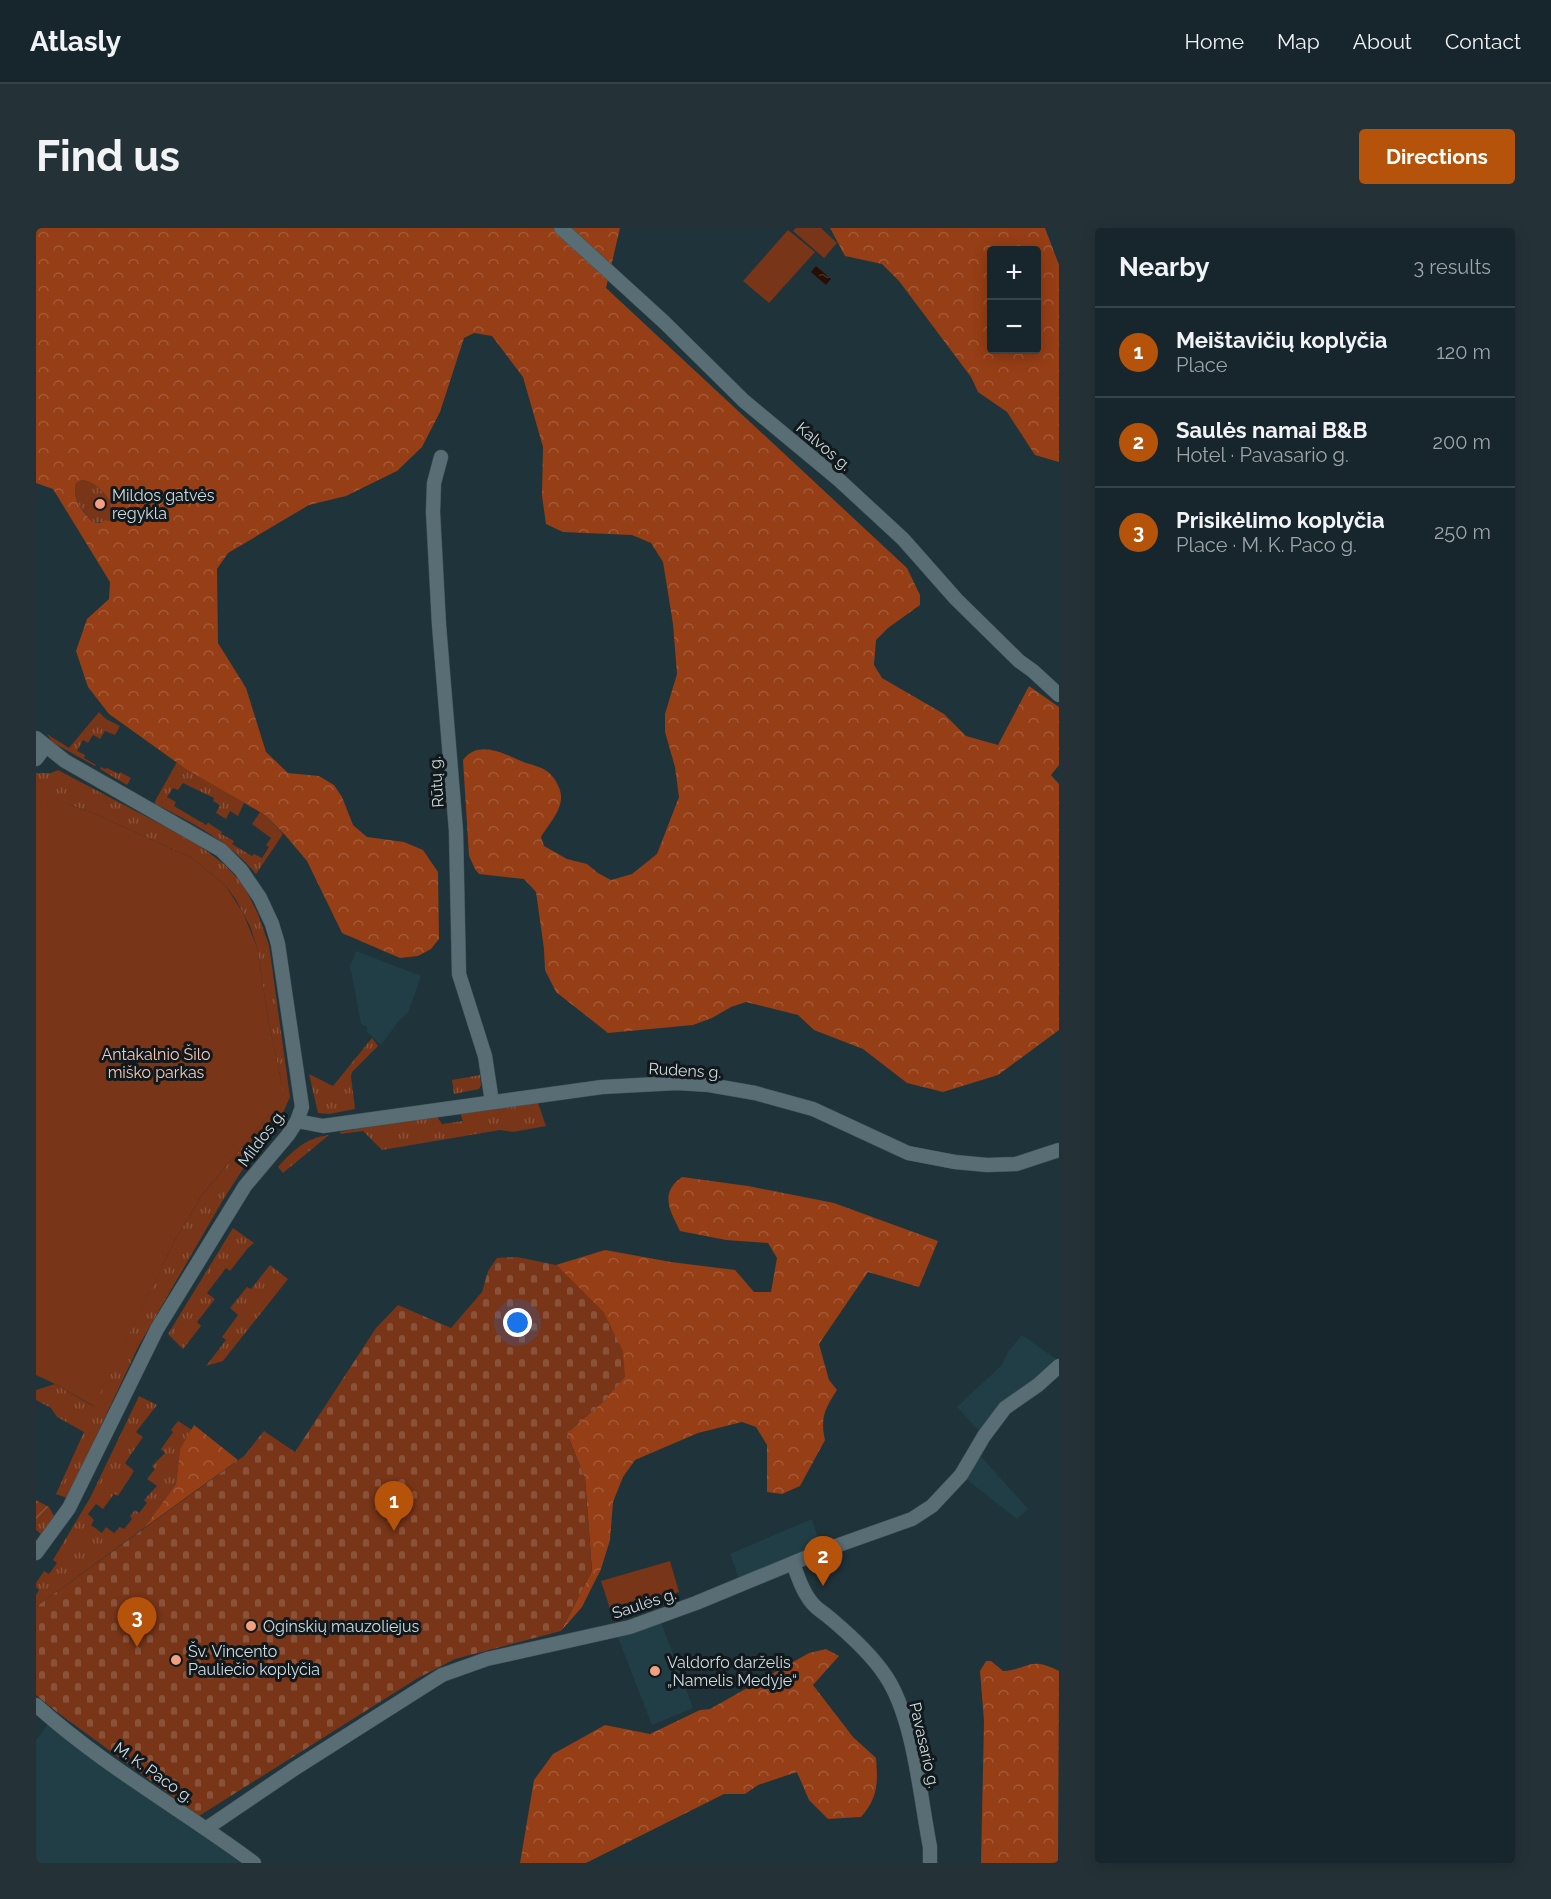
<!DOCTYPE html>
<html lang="en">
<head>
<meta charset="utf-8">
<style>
	:root { --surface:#17262c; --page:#243238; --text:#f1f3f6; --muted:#9ea5a9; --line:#364348; --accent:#b45309 }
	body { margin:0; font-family:Raleway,sans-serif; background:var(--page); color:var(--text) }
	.controls { position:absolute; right:18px; top:18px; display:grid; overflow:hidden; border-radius:6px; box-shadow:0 3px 15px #0003 }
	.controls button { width:54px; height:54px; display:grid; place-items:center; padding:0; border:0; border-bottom:2px solid var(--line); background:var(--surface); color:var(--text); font:30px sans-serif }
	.you { position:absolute; left:482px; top:1095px; width:21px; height:21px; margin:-15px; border:4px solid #fff; border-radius:50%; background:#1a73e8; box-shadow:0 0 0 9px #1a73e833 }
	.badge { display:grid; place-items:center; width:39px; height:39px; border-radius:50%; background:var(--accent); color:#fff; font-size:20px; font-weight:700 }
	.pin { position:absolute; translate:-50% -50px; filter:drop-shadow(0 2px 3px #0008) }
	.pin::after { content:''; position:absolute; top:32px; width:21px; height:18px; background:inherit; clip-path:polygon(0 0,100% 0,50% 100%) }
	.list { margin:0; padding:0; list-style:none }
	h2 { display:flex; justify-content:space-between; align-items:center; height:78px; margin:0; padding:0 24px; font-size:26px }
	h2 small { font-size:20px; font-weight:400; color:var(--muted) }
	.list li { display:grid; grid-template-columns:39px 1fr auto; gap:18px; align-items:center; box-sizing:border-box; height:90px; padding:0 24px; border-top:2px solid var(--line) }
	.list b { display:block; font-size:22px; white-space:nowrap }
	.list p { margin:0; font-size:20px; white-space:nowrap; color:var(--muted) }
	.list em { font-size:20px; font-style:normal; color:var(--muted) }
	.map { position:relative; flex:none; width:1023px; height:1635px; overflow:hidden; border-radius:6px }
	header { display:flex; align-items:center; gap:36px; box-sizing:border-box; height:84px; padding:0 30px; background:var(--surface); border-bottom:2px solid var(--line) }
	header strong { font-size:28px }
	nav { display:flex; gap:33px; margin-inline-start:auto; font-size:21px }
	.intro { display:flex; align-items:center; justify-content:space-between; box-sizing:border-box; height:144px; padding:0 36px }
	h1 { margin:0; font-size:42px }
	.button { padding:15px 27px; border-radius:6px; background:var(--accent); color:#fff; font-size:21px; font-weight:700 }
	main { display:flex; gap:36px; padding:0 36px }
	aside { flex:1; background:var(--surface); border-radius:6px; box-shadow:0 3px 15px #0003 }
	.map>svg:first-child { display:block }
</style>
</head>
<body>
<header>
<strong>Atlasly</strong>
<nav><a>Home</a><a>Map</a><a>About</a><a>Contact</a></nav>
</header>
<div class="intro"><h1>Find us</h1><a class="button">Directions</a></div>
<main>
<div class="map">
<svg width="1023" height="1635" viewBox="0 0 1023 1635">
	<defs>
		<pattern id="grass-tufts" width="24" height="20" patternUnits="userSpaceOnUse" patternTransform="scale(1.5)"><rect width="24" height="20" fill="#783518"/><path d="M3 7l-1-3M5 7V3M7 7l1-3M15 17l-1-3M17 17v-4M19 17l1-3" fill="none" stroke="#8a5239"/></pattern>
		<pattern id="forest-crowns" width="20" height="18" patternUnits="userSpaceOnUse" patternTransform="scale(1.5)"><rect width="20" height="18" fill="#963e15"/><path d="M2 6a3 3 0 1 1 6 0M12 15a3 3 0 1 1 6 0" fill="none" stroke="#a45937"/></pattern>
		<pattern id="cemetery-stones" width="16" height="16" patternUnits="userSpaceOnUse" patternTransform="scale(1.5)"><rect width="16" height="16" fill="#783518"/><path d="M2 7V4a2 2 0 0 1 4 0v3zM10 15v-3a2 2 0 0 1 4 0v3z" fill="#8a5239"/></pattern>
		<pattern id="garden-furrows" width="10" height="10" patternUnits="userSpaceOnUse" patternTransform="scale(1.5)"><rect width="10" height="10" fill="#783518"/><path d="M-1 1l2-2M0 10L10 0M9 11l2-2" fill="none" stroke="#8a5239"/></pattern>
		<pattern id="water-ripples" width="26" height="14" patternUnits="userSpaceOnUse" patternTransform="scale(1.5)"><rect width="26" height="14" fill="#290d03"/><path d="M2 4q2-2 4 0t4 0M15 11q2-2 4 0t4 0" fill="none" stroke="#473027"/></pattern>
	</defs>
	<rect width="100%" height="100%" fill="#1f333a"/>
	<g fill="#213e47">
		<polygon points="320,723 385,748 372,785 364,791 345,817 330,803 331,799 325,796 314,737"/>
		<polygon points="986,1107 1023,1133 948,1208 921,1179 966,1137 972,1124"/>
		<polygon points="940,1223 992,1281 981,1291 925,1247"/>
		<polygon points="776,1291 786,1323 705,1356 694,1326"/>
		<polygon points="625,1394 657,1480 616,1497 581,1407"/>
		<polygon points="13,1495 173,1611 204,1635 0,1635 0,1512"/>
	</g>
	<g fill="url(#grass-tufts)">
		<path d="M46 252C61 253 80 275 79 290L73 293 58 295C46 282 36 273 40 255Z"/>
		<polygon points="63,484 70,491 84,498 79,507 69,503 64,511 57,507 52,515 47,512 41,523 49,527 48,530 60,537 59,538 16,514 11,506 33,520"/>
		<path d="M141 534 208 575 202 588 194 583 190 591 180 585 184 577 177 573 178 570 147 555 142 562 137 560 131 569 140 574 138 578 170 597 172 595 186 604 185 606 198 613 196 616 216 628 218 626 226 630 233 619 230 617 235 610 216 596 224 584 229 587 247 606 220 646C193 613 157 595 119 576V573Z"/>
		<polygon points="65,539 69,541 71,540 83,546 84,544 95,550 91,557 64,541"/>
		<polygon points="22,542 160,615 189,637 207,656 222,686 233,717 254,869 246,887 212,933 187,972 102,1119 31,1270 20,1266 48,1204 21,1189 15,1180 0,1172 0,1162 19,1156 57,1178 139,1012 166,967 231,889 245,869 246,857 232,790 221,719 214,698 200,672 189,657 156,630 57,585 32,576 0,575 0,545 15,545"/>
		<polygon points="336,810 342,818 316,844 315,848 319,881 293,886 282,885 273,846 297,858"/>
		<polygon points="444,847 445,857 443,861 418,866 416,852"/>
		<polygon points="502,875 510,898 477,904 464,902 346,922 327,903 305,906 303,904 400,887 406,896 427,893 424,885"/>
		<path d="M293 907 247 945 242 939C257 922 270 910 293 907Z"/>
		<polygon points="197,1000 218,1015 212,1020 194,1043 190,1040 171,1065 179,1071 161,1094 165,1098 147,1121 132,1106"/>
		<polygon points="234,1037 252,1051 187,1133 170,1138 190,1112 186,1109 202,1087 194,1080 211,1059 215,1061"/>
		<polygon points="103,1168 121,1177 100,1204 107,1209 89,1235 98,1243 82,1268 78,1266 67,1281 60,1276 52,1286 58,1292 55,1297 66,1305 70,1299 78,1305 84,1299 88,1301 96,1291 94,1288 99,1282 103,1285 111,1275 108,1272 121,1258 111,1251 119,1241 116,1238 129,1225 125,1221 137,1204 135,1202 142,1193 156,1202 144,1221 140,1256 108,1300 0,1379 0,1367 3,1362 0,1359 0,1355 8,1343 13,1346 21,1335 17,1332 54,1270"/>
		<polygon points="13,1279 18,1288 5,1306 0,1302 0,1296"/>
	</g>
	<g fill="url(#forest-crowns)" fill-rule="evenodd">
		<path d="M0 0H584L570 60 871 340 884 367V377L852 400 840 412 838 437 846 450 908 486 930 508 962 517 993 458 1023 479V537L1015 547 1023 556V802L962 847 907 864 871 855 827 821 778 802 762 787 710 774 695 779 676 790 657 797 572 805 520 764 509 742 508 721 500 664 488 651 443 646 439 641 433 628 427 532C443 510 470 527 490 535 497 537 506 539 512 544 518 548 525 561 525 568 526 583 512 597 505 609L508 618 531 631 551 636 562 645 575 652 596 646 621 626 643 569 639 539 629 504V486L641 446 637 396 627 334 615 315 596 307 527 304 510 296 506 268 507 219 487 149 456 108 438 105 428 110 404 184 386 219 361 243 310 268 273 277 192 325 181 341 182 415 210 460 230 524 252 545 283 548 298 557 306 569 317 597 331 609 368 614 387 622 402 644 403 711 395 721 382 728 364 730 306 705 271 633 249 607 229 587 150 541 73 486 52 459 40 423 51 391 73 371 74 354 17 261 0 255ZM46 252C61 253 80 275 79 290L73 293 69 292 64 295H58C46 283 36 273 40 255Z"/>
		<path d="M794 0H1009L1023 37V234L999 227 971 184 942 164 935 149 863 53 846 36 809 28ZM956 22H1000V122H956Z"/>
		<path d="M646 949 712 958 798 975 902 1013 883 1059 832 1044 783 1116 793 1152 801 1162C789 1181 784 1189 789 1212L764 1258 746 1266 731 1264V1217L720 1199 706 1194 662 1205 599 1232 587 1249 577 1274 574 1312 565 1341 546 1379 525 1403 556 1343 549 1251 531 1205 569 1172 568 1085 520 1037 569 1022 635 1034 699 1042 718 1064H735L741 1030 732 1015 690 1012 644 1003C634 983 623 965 646 949Z"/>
		<polygon points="158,1197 202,1232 108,1300 140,1256 144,1221"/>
		<path d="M790 1421 803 1428 777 1457 817 1509 840 1530C842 1555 842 1570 825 1589L792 1591 773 1572 761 1544 722 1557 709 1566H688L550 1635H484L498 1552 517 1526 569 1497 614 1506 664 1482 674 1481 773 1425Z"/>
		<path d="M950 1433H955L967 1443C995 1441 992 1428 1023 1443L1022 1635H945L948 1493 944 1443Z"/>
	</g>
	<polygon fill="url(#cemetery-stones)" points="481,1029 520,1037 568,1085 587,1123 589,1149 569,1172 531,1205 549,1251 556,1343 525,1403 419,1431 382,1450 163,1588 21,1484 0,1467 0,1379 208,1228 228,1203 259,1224 340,1100 362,1077 415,1100 446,1064 452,1043 461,1030"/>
	<g fill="#783518">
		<polygon points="760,0 785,0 801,15 788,30 757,3"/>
		<polygon points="752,2 779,24 733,75 707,53"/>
		<polygon points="19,574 32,576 57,585 156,630 189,657 207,685 221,719 232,790 246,857 246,869 231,889 166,967 139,1012 58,1178 19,1156 0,1147 0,575"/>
		<polygon points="634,1333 643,1364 575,1384 565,1353"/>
	</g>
	<polygon fill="url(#garden-furrows)" points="0,1272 13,1279 0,1296"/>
	<polygon fill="url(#water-ripples)" points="780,38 795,51 790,57 775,44"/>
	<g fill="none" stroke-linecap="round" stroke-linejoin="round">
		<defs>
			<g id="street">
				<polyline points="525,0 628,94 708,173 802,251 867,311 920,371 983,433 997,443 1023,467"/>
				<polyline points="405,229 398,255 397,284 403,397 420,603 423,746 449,828 456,874"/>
				<polyline points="0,510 29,533 185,622 205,642 224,670 236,696 242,716 266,879 261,893 252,907 209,958 121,1101 33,1280 0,1325"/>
				<polyline points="0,531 9,519"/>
				<polyline points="261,893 287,898 566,859 641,855 673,857 719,865 777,881 872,925 919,934 951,937 980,936 1023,922"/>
				<path d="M757 1335C762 1349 767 1365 777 1376 782 1382 790 1386 795 1391 814 1407 835 1426 849 1447 878 1489 884 1569 894 1619V1635"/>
				<path d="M0 1477C66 1537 147 1582 218 1635"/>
				<polyline points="171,1600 258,1541 406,1447 451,1431 594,1399 660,1375 786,1323 876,1291 896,1278 925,1247 948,1208 969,1180 1002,1157 1023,1138"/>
			</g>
		</defs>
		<use href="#street" stroke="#3f5156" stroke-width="15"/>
		<use href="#street" stroke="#586d74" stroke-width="14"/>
	</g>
	<g fill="#f2a080" stroke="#11191c" stroke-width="2">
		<circle cx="64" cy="276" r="6"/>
		<circle cx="215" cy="1398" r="6"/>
		<circle cx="140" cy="1432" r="6"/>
		<circle cx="619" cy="1443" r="6"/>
	</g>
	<g text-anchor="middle" stroke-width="6" stroke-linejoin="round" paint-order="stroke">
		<g font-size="16" fill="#d0dce0" stroke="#11191c">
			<text transform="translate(788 218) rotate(40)" y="6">Kalvos g.</text>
			<text transform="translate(400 554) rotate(-94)" y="6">Rūtų g.</text>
			<text transform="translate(649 842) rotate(3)" y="6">Rudens g.</text>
			<text transform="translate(225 910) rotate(-53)" y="6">Mildos g.</text>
			<text transform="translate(608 1375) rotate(-18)" y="6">Saulės g.</text>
			<text transform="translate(889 1517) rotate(77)" y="6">Pavasario g.</text>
			<text transform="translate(118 1544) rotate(35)" y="6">M. K. Paco g.</text>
		</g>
		<g font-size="16" fill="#d0dce0" stroke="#11191c" text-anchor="start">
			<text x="76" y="273">Mildos gatvės<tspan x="76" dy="18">regykla</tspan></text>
			<text x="227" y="1404">Oginskių mauzoliejus</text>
			<text x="152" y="1429">Šv. Vincento<tspan x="152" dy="18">Pauliečio koplyčia</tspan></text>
			<text x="631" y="1440">Valdorfo darželis<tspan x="631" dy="18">„Namelis Medyje“</tspan></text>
		</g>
		<g font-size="16" fill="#fac8b4" stroke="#11191c">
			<text x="120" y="832">Antakalnio Šilo<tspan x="120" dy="18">miško parkas</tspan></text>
		</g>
	</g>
</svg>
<div class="controls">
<button>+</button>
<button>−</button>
</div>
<div class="you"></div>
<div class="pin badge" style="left:358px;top:1303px">1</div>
<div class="pin badge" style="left:787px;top:1358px">2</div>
<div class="pin badge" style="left:101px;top:1419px">3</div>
</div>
<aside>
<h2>Nearby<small>3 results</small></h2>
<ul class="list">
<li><span class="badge">1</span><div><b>Meištavičių koplyčia</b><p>Place</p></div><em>120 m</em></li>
<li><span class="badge">2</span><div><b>Saulės namai B&amp;B</b><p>Hotel · Pavasario g.</p></div><em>200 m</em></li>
<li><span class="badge">3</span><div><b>Prisikėlimo koplyčia</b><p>Place · M. K. Paco g.</p></div><em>250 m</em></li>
</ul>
</aside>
</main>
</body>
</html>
